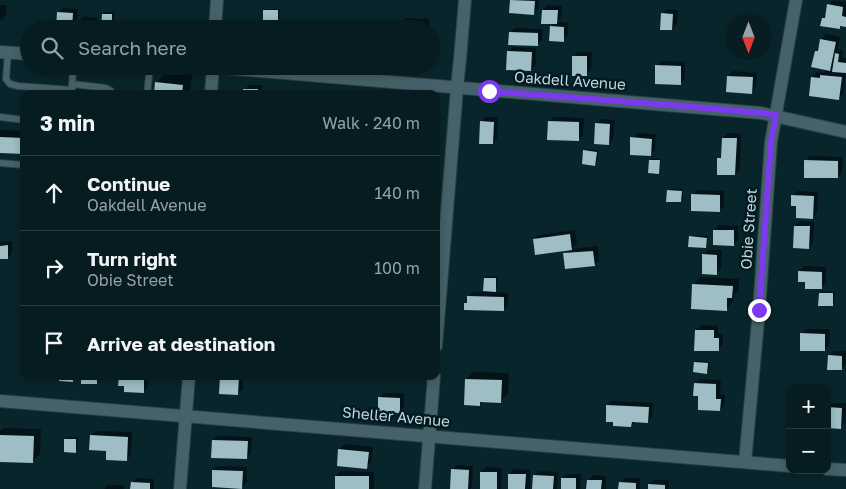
<!DOCTYPE html>
<html lang="en">
<head>
<meta charset="utf-8">
<style>
	:root { --surface:#071c21; --page:#10252a; --text:#f1f3f6; --muted:#98a1a5; --line:#283a3f }
	body { margin:0; font-family:"Golos Text",sans-serif; background:var(--page); color:var(--text) }
	.controls { position:absolute; right:15px; bottom:15px; display:grid; overflow:hidden; border-radius:10px; box-shadow:0 2px 8px #0003 }
	.controls button { width:45px; height:45px; display:grid; place-items:center; padding:0; border:0; border-bottom:1px solid var(--line); background:var(--surface); color:var(--text); font:25px sans-serif }
	.compass { position:absolute; left:726px; top:15px; width:45px; height:45px; border-radius:50%; background:var(--surface); box-shadow:0 2px 8px #0003; rotate:180deg }
	.stop { position:absolute; width:15px; height:15px; margin:-11px; border:4px solid #7c3aed; border-radius:50%; background:#fff }
	.stop.end { background:#7c3aed; border-color:#fff; box-shadow:0 1px 5px #0008 }
	.list { margin:0; padding:0; list-style:none }
	h2 { display:flex; justify-content:space-between; align-items:center; height:65px; margin:0; padding:0 20px; font-size:21px }
	h2 small { font-size:16px; font-weight:400; color:var(--muted) }
	.list li { display:grid; grid-template-columns:32px 1fr auto; gap:15px; align-items:center; box-sizing:border-box; height:75px; padding:0 20px; border-top:1px solid var(--line) }
	.list b { display:block; font-size:19px; white-space:nowrap }
	.list p { margin:0; font-size:16px; white-space:nowrap; color:var(--muted) }
	.list em { font-size:16px; font-style:normal; color:var(--muted) }
	.icon { flex:none; width:28px; height:28px; fill:none; stroke:currentColor; stroke-width:2; stroke-linecap:round; stroke-linejoin:round }
	.map { position:relative; flex:none; width:846px; height:489px; overflow:hidden }
	.search { position:absolute; background:var(--surface); box-shadow:0 2px 8px #0003; left:20px; top:20px; width:420px; height:55px; display:flex; align-items:center; gap:12px; box-sizing:border-box; padding:0 18px; border-radius:28px; color:var(--muted); font-size:19px }
	.panel { position:absolute; background:var(--surface); box-shadow:0 2px 8px #0003; left:20px; top:90px; width:420px; height:290px; border-radius:10px }
	.map>svg:first-child { display:block }
</style>
</head>
<body>
<div class="map">
<svg width="846" height="489" viewBox="0 0 846 489">
	<rect width="100%" height="100%" fill="#09252c"/>
	<g fill="#0007" fill-rule="evenodd">
		<polygon points="511,0 539,0 538,9 533,14 510,12"/>
		<polygon points="833,0 846,2 846,25 842,25 839,28 823,18 827,14 828,5"/>
		<polygon points="0,5 7,5 6,15 2,20 0,20"/>
		<polygon points="548,5 562,6 561,18 557,22 568,23 568,35 563,40 551,27 555,23 543,10"/>
		<polygon points="63,8 78,9 77,24 83,17 97,18 97,29 78,29 78,24 74,29 57,29 58,12"/>
		<polygon points="266,9 280,9 279,18 277,21 264,11"/>
		<polygon points="667,9 678,10 677,24 672,29 662,14"/>
		<polygon points="105,12 114,12 114,26 112,28 103,14"/>
		<polygon points="406,18 429,19 429,29 406,29 401,23"/>
		<polygon points="254,25 272,26 271,29 250,29"/>
		<polygon points="515,28 542,29 542,40 537,45 510,32"/>
		<path d="M826 34 840 37 837 53 841 49 843 50 842 57 846 58V72L843 94 838 99 810 95 812 77 817 72 823 73 827 69 816 51 820 47 821 39ZM834 65V71H829Z"/>
		<polygon points="513,47 536,48 536,65 531,70 508,51"/>
		<polygon points="578,52 592,52 591,70 586,75 573,57"/>
		<polygon points="661,61 685,62 685,79 680,84 656,66"/>
		<polygon points="733,71 757,73 756,88 751,92 728,76"/>
		<polygon points="166,73 192,75 190,94 155,94 156,83"/>
		<polygon points="249,85 262,85 262,94 244,94 244,90"/>
		<polygon points="486,117 498,117 497,138 493,143 481,122"/>
		<polygon points="554,117 584,118 583,135 578,140 549,121"/>
		<polygon points="601,119 615,120 613,139 609,144 597,124"/>
		<polygon points="0,130 24,131 24,153 0,151"/>
		<polygon points="637,133 656,134 655,150 650,155 632,138"/>
		<polygon points="728,133 741,134 740,169 735,174 719,159 723,155 723,138"/>
		<polygon points="587,149 598,150 597,162 595,164 585,151"/>
		<polygon points="810,156 843,157 842,172 838,177 806,161"/>
		<polygon points="653,158 661,159 660,170 658,172 650,160"/>
		<polygon points="670,189 683,189 683,198 681,201 668,191"/>
		<polygon points="697,190 724,191 724,206 719,211 693,195"/>
		<polygon points="797,191 818,192 817,213 812,218 798,205 793,196"/>
		<polygon points="800,221 814,222 813,243 809,247 795,226"/>
		<polygon points="719,225 738,226 738,240 733,245 715,230"/>
		<polygon points="575,230 577,244 572,249 598,246 599,260 594,265 565,254 570,249 534,239 539,235"/>
		<polygon points="693,235 708,236 707,245 705,247 690,237"/>
		<polygon points="12,241 12,253 8,257 0,258 0,242"/>
		<polygon points="708,250 722,250 721,269 716,274 704,255"/>
		<polygon points="804,266 826,267 826,283 821,288 806,281 799,271"/>
		<polygon points="487,276 498,277 497,288 493,292 508,293 508,305 503,310 466,304 468,301 468,297 473,292 493,292 493,290 485,278"/>
		<polygon points="701,277 739,279 739,290 734,295 733,302 726,309 693,285"/>
		<polygon points="822,291 835,292 834,303 832,305 820,293"/>
		<polygon points="701,325 718,326 718,333 723,334 723,345 718,350 696,330"/>
		<polygon points="806,329 830,329 829,345 824,350 801,334"/>
		<polygon points="834,351 846,351 846,364 841,369 829,356"/>
		<polygon points="697,360 710,362 709,370 706,373 695,362"/>
		<polygon points="474,372 509,373 508,394 500,401 484,401 480,405 466,379"/>
		<polygon points="82,376 101,376 101,378 96,383"/>
		<polygon points="120,376 149,376 148,387 143,392 126,385"/>
		<polygon points="221,376 243,376 243,389 238,394"/>
		<polygon points="700,379 721,380 720,394 725,395 725,405 720,410 700,395 695,384"/>
		<polygon points="384,393 404,393 404,407 399,412 379,398"/>
		<polygon points="612,401 653,403 652,417 648,422 636,421 631,426 614,421 608,405"/>
		<polygon points="832,403 846,403 845,422 841,427 827,407"/>
		<polygon points="3,428 41,429 40,454 32,462 0,461 0,431"/>
		<polygon points="96,431 132,432 131,455 126,460 107,450 91,436"/>
		<polygon points="218,436 252,437 251,453 247,457 213,440"/>
		<polygon points="68,437 78,438 77,449 75,451 65,440"/>
		<polygon points="344,444 373,447 371,463 366,468 339,449"/>
		<polygon points="457,465 473,466 472,487 470,489 451,489 452,470"/>
		<polygon points="218,466 247,467 247,482 242,487 213,470"/>
		<polygon points="486,467 502,468 501,489 481,489 481,472"/>
		<polygon points="514,469 530,470 530,489 509,489 509,474"/>
		<polygon points="341,471 374,472 374,488 373,489 336,489 336,476"/>
		<polygon points="539,471 558,472 557,489 534,489 534,476"/>
		<polygon points="567,474 581,474 580,489 562,489 562,478"/>
		<polygon points="593,475 606,476 606,489 588,489 588,480"/>
		<polygon points="137,478 154,479 154,489 132,489 132,483"/>
		<polygon points="625,478 640,478 640,489 620,489 620,482"/>
		<polygon points="654,480 669,480 669,489 649,489 649,485"/>
		<polygon points="108,485 125,485 124,489 104,489"/>
	</g>
	<g fill="#9ebdc5">
		<polygon points="510,0 535,1 534,15 509,13"/>
		<polygon points="827,4 843,7 842,16 846,17 846,27 840,26 840,29 820,26 822,18 825,18"/>
		<rect x="263" y="10" width="15" height="12"/>
		<polygon points="542,10 558,10 557,24 541,24"/>
		<polygon points="57,12 73,13 72,29 56,29"/>
		<polygon points="661,13 673,14 672,30 660,30"/>
		<polygon points="102,14 112,14 112,29 101,29"/>
		<rect x="77" y="22" width="16" height="7"/>
		<polygon points="400,22 425,24 425,29 400,29"/>
		<polygon points="550,26 564,27 564,42 549,41"/>
		<polygon points="509,32 538,33 538,46 508,45"/>
		<polygon points="820,39 836,42 830,71 811,67 815,51 818,51"/>
		<polygon points="507,51 532,52 531,71 506,70"/>
		<polygon points="835,53 839,54 838,62 846,63 846,73 832,72"/>
		<rect x="572" y="56" width="15" height="20"/>
		<polygon points="655,65 681,66 681,85 655,84"/>
		<polygon points="820,75 842,77 839,100 809,96 811,77 820,78"/>
		<polygon points="727,76 753,77 752,94 726,92"/>
		<polygon points="155,82 183,85 182,94 154,94"/>
		<polygon points="243,89 258,89 257,94 243,94"/>
		<polygon points="480,121 494,122 493,144 479,144"/>
		<polygon points="548,121 579,122 579,141 547,140"/>
		<polygon points="595,123 610,124 609,145 594,144"/>
		<polygon points="0,137 24,138 24,154 0,153"/>
		<polygon points="630,137 652,139 651,156 630,155"/>
		<polygon points="722,138 737,138 735,175 717,175 717,158 721,158"/>
		<polygon points="583,150 597,152 595,166 582,164"/>
		<polygon points="649,160 660,160 659,174 648,173"/>
		<polygon points="804,160 838,161 838,178 804,178"/>
		<polygon points="667,190 682,191 681,202 666,202"/>
		<polygon points="691,194 720,195 720,212 691,211"/>
		<polygon points="791,195 814,196 813,219 796,218 796,206 791,206"/>
		<polygon points="794,226 810,226 809,249 793,248"/>
		<polygon points="713,230 734,230 734,246 713,245"/>
		<polygon points="570,234 572,250 535,255 533,239"/>
		<polygon points="689,236 707,238 706,248 688,247"/>
		<polygon points="8,245 8,259 0,259 0,246"/>
		<polygon points="593,251 595,266 565,269 563,253"/>
		<polygon points="702,254 717,255 717,275 702,274"/>
		<polygon points="798,271 822,272 822,289 805,289 805,282 798,282"/>
		<polygon points="484,278 496,278 496,292 483,291"/>
		<polygon points="692,284 733,286 732,298 727,298 727,311 691,309"/>
		<polygon points="819,293 833,293 833,306 818,306"/>
		<polygon points="467,296 504,297 504,311 464,310 464,303 467,303"/>
		<polygon points="695,330 714,330 714,338 719,338 719,351 694,351"/>
		<polygon points="800,333 825,334 825,351 800,351"/>
		<polygon points="828,355 842,356 842,370 827,370"/>
		<polygon points="694,362 708,363 707,374 693,372"/>
		<polygon points="59,376 73,376 73,382 59,381"/>
		<rect x="81" y="376" width="16" height="8"/>
		<polygon points="119,376 144,376 144,393 124,392 124,386 118,386"/>
		<polygon points="220,376 239,376 238,395 219,394"/>
		<polygon points="367,376 394,376 394,380 367,379"/>
		<polygon points="465,379 502,380 501,403 480,402 480,406 464,405"/>
		<polygon points="694,383 716,384 716,399 721,399 720,411 698,410 698,396 693,396"/>
		<polygon points="378,397 400,398 400,413 378,413"/>
		<polygon points="606,405 649,407 648,423 632,422 631,427 613,426 613,422 606,422"/>
		<polygon points="827,407 842,408 841,429 827,428"/>
		<polygon points="0,435 34,436 33,463 0,462"/>
		<polygon points="90,435 128,437 127,461 106,460 106,451 89,450"/>
		<polygon points="64,439 76,439 76,453 64,452"/>
		<polygon points="212,440 248,441 247,459 211,458"/>
		<polygon points="338,449 369,452 367,469 337,466"/>
		<polygon points="451,469 469,470 468,489 450,489"/>
		<polygon points="212,470 243,471 242,489 212,487"/>
		<rect x="480" y="472" width="17" height="17"/>
		<polygon points="508,474 526,474 525,489 508,489"/>
		<polygon points="533,475 554,476 553,489 532,489"/>
		<rect x="335" y="476" width="34" height="13"/>
		<rect x="561" y="478" width="15" height="11"/>
		<polygon points="587,480 602,480 601,489 586,489"/>
		<polygon points="131,482 150,483 150,489 130,489"/>
		<polygon points="619,482 636,483 636,489 618,489"/>
		<polygon points="648,484 665,485 665,489 648,489"/>
	</g>
	<g fill="none" stroke-linecap="round" stroke-linejoin="round">
		<defs>
			<g id="service">
				<polyline points="8,52 6,79 10,84 18,86 72,90"/>
				<polyline points="72,84 106,88 111,91 112,94"/>
				<polyline points="72,87 73,66"/>
				<polyline points="147,94 150,66"/>
				<polyline points="0,117 24,120"/>
				<polyline points="0,163 24,165"/>
			</g>
			<g id="minor">
				<polyline points="215,29 217,0"/>
				<polyline points="0,52 29,54"/>
				<polyline points="201,66 761,113 846,132"/>
				<polyline points="211,94 213,66"/>
				<polyline points="436,346 457,88 460,59 465,0"/>
				<polyline points="0,401 790,466"/>
				<polyline points="745,462 759,310 771,142 796,0"/>
				<polyline points="827,469 846,470"/>
				<polyline points="180,489 189,376"/>
				<polyline points="425,489 434,376"/>
			</g>
		</defs>
		<use href="#service" stroke="#303e43" stroke-width="8"/>
		<use href="#minor" stroke="#303e43" stroke-width="14"/>
		<use href="#service" stroke="#456169" stroke-width="6"/>
		<use href="#minor" stroke="#456169" stroke-width="12"/>
	</g>
	<g fill="none" stroke-linecap="round" stroke-linejoin="round">
		<polyline stroke="#7c3aed" stroke-width="6" points="489,91 682,106 761,113 776,115 771,142 759,310"/>
	</g>
	<g text-anchor="middle" stroke-width="5" stroke-linejoin="round" paint-order="stroke">
		<g font-size="15" fill="#c6d5d9" stroke="#011b22">
			<text transform="translate(570 81) rotate(4)" y="5">Oakdell Avenue</text>
			<text transform="translate(749 229) rotate(-86)" y="5">Obie Street</text>
			<text transform="translate(396 417) rotate(5)" y="5">Sheller Avenue</text>
		</g>
	</g>
</svg>
<div class="controls">
<button>+</button>
<button>−</button>
</div>
<svg class="compass" viewBox="-18 -18 36 36"><path d="M0-13l5 13h-10z" fill="#e53935"/><path d="M0 13l5-13h-10z" fill="#98a1a5"/></svg>
<div class="stop" style="left:489px;top:91px"></div>
<div class="stop end" style="left:759px;top:310px"></div>
<div class="search"><svg class="icon" aria-label="search" viewBox="0 0 24 24"><circle cx="10" cy="10" r="6"/><path d="M15 15l6 6"/></svg>Search here</div>
<section class="panel">
<h2>3 min<small>Walk · 240 m</small></h2>
<ul class="list">
<li><svg class="icon" aria-label="ahead" viewBox="0 0 24 24"><path d="M12 20V5M6 11l6-6 6 6"/></svg><div><b>Continue</b><p>Oakdell Avenue</p></div><em>140 m</em></li>
<li><svg class="icon" aria-label="right" viewBox="0 0 24 24"><path d="M7 20v-9h11M14 6l5 5-5 5"/></svg><div><b>Turn right</b><p>Obie Street</p></div><em>100 m</em></li>
<li><svg class="icon" aria-label="arrive" viewBox="0 0 24 24"><path d="M6 21V4h12l-3 4 3 4H6"/></svg><div><b>Arrive at destination</b></div></li>
</ul>
</section>
</div>
</body>
</html>
